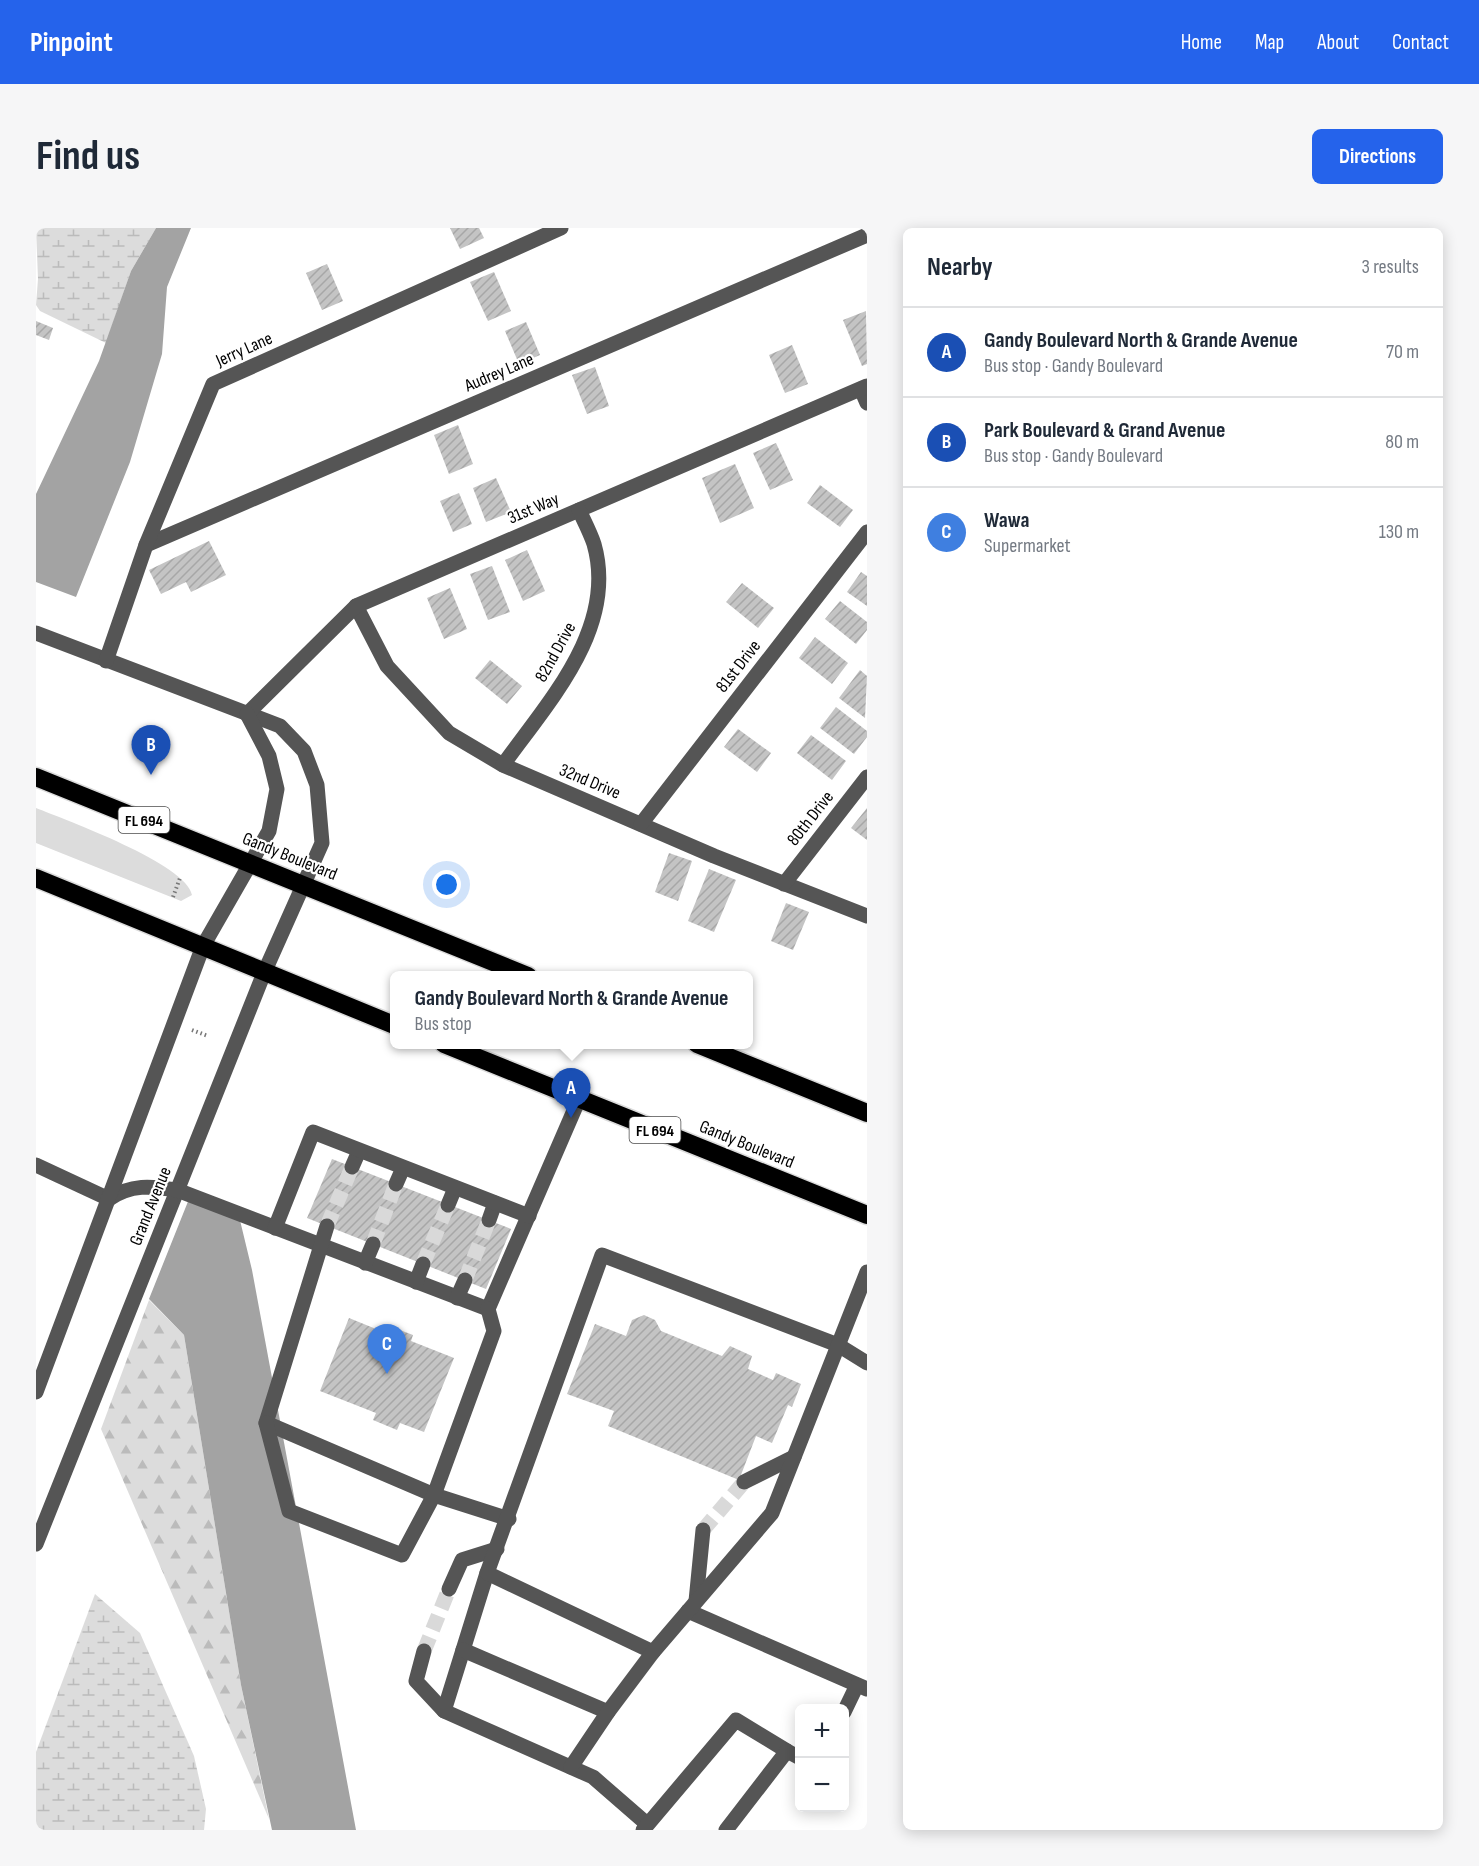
<!DOCTYPE html>
<html lang="en">
<head>
<meta charset="utf-8">
<style>
	:root { --surface:#fff; --page:#f6f6f7; --text:#1f2937; --muted:#747a83; --line:#e0e1e3; --accent:#2563eb }
	body { margin:0; font-family:"Sofia Sans Condensed",sans-serif; background:var(--page); color:var(--text) }
	.controls { position:absolute; right:18px; bottom:18px; display:grid; overflow:hidden; border-radius:9px; box-shadow:0 3px 15px #0003 }
	.controls button { width:54px; height:54px; display:grid; place-items:center; padding:0; border:0; border-bottom:2px solid var(--line); background:var(--surface); color:var(--text); font:30px sans-serif }
	.you { position:absolute; left:411px; top:657px; width:21px; height:21px; margin:-15px; border:4px solid #fff; border-radius:50%; background:#1a73e8; box-shadow:0 0 0 9px #1a73e833 }
	.badge { display:grid; place-items:center; width:39px; height:39px; border-radius:50%; background:var(--accent); color:#fff; font-size:20px; font-weight:700 }
	.pin { position:absolute; translate:-50% -50px; filter:drop-shadow(0 2px 3px #0008) }
	.pin::after { content:''; position:absolute; top:32px; width:21px; height:18px; background:inherit; clip-path:polygon(0 0,100% 0,50% 100%) }
	.popup { position:absolute; left:354px; top:743px; width:363px; height:78px; box-sizing:border-box; display:grid; place-content:center; border-radius:9px; background:var(--surface); filter:drop-shadow(0 2px 4px #0005); font-size:20px; white-space:nowrap; color:var(--muted) }
	.popup b { font-size:22px; color:var(--text) }
	.popup::after { content:''; position:absolute; left:50%; top:100%; margin-left:-12px; border:12px solid transparent; border-top-color:var(--surface) }
	.list { margin:0; padding:0; list-style:none }
	h2 { display:flex; justify-content:space-between; align-items:center; height:78px; margin:0; padding:0 24px; font-size:26px }
	h2 small { font-size:20px; font-weight:400; color:var(--muted) }
	.list li { display:grid; grid-template-columns:39px 1fr auto; gap:18px; align-items:center; box-sizing:border-box; height:90px; padding:0 24px; border-top:2px solid var(--line) }
	.list b { display:block; font-size:22px; white-space:nowrap }
	.list p { margin:0; font-size:20px; white-space:nowrap; color:var(--muted) }
	.list em { font-size:20px; font-style:normal; color:var(--muted) }
	.map { position:relative; flex:none; width:831px; height:1602px; overflow:hidden; border-radius:9px }
	header { display:flex; align-items:center; gap:36px; box-sizing:border-box; height:84px; padding:0 30px; background:var(--accent); color:#fff }
	header strong { font-size:28px }
	nav { display:flex; gap:33px; margin-inline-start:auto; font-size:21px }
	.intro { display:flex; align-items:center; justify-content:space-between; box-sizing:border-box; height:144px; padding:0 36px }
	h1 { margin:0; font-size:42px }
	.button { padding:15px 27px; border-radius:9px; background:var(--accent); color:#fff; font-size:21px; font-weight:700 }
	main { display:flex; gap:36px; padding:0 36px }
	aside { flex:1; background:var(--surface); border-radius:9px; box-shadow:0 3px 15px #0003 }
	.map>svg:first-child { display:block }
</style>
</head>
<body>
<header>
<strong>Pinpoint</strong>
<nav><a>Home</a><a>Map</a><a>About</a><a>Contact</a></nav>
</header>
<div class="intro"><h1>Find us</h1><a class="button">Directions</a></div>
<main>
<div class="map">
<svg width="831" height="1602" viewBox="0 0 831 1602">
	<defs>
		<pattern id="forest-firs" width="22" height="20" patternUnits="userSpaceOnUse" patternTransform="scale(1.5)"><rect width="22" height="20" fill="#dcdcdc"/><path d="M5 1l3.5 6h-7zM16 11l3.5 6h-7z" fill="#bbb"/></pattern>
		<pattern id="wetland-marsh" width="20" height="14" patternUnits="userSpaceOnUse" patternTransform="scale(1.5)"><rect width="20" height="14" fill="#dcdcdc"/><path d="M1 5h8M5 5V1M11 12h8M15 12V8" fill="none" stroke="#bbb"/></pattern>
		<pattern id="building-hatch" width="6" height="6" patternUnits="userSpaceOnUse" patternTransform="scale(1.5)"><rect width="6" height="6" fill="#c4c4c4"/><path d="M-1 1l2-2M0 6l6-6M5 7l2-2" fill="none" stroke="#a7a7a7"/></pattern>
	</defs>
	<rect width="100%" height="100%" fill="#fff"/>
	<path fill="#dcdcdc" d="M0 580C30 592 151 636 156 667L145 673 0 615Z"/>
	<polygon fill="url(#forest-firs)" points="113,1072 148,1107 205,1457 233,1591 65,1201"/>
	<g fill="url(#wetland-marsh)">
		<polygon points="0,0 120,0 95,43 70,115 4,83 0,77 2,51"/>
		<polygon points="59,1366 104,1405 158,1528 170,1581 168,1602 0,1602 0,1524"/>
	</g>
	<g fill="#a3a3a3">
		<polygon points="120,0 155,0 131,59 126,126 94,234 40,369 0,354 0,266 63,133 95,43"/>
		<polygon points="155,966 202,984 216,1042 320,1602 236,1602 205,1457 148,1107 113,1071"/>
	</g>
	<g fill="url(#building-hatch)">
		<polygon points="414,0 443,0 448,10 424,21"/>
		<polygon points="291,36 307,73 286,82 270,45"/>
		<polygon points="458,44 475,83 452,93 434,54"/>
		<polygon points="830,83 831,136 826,138 807,92"/>
		<polygon points="0,93 17,100 13,112 0,107"/>
		<polygon points="490,94 504,127 483,136 469,103"/>
		<polygon points="756,117 772,156 749,165 733,127"/>
		<polygon points="559,139 573,178 551,186 536,147"/>
		<polygon points="422,197 437,236 413,246 398,207"/>
		<polygon points="740,215 757,252 734,262 717,225"/>
		<polygon points="699,236 718,280 684,295 666,250"/>
		<polygon points="460,250 475,284 450,294 437,260"/>
		<polygon points="784,257 817,282 804,299 771,275"/>
		<polygon points="423,265 436,296 417,304 404,273"/>
		<polygon points="173,313 190,347 155,364 150,354 125,366 113,342"/>
		<polygon points="491,322 509,363 487,373 469,332"/>
		<polygon points="456,338 474,384 452,392 434,346"/>
		<polygon points="825,344 831,348 831,378 811,364"/>
		<polygon points="706,355 738,380 722,400 690,374"/>
		<polygon points="414,360 431,401 408,411 391,370"/>
		<polygon points="804,373 831,394 831,402 820,416 789,391"/>
		<polygon points="779,409 812,435 796,456 763,430"/>
		<polygon points="454,432 486,458 471,476 439,450"/>
		<polygon points="824,442 831,448 829,490 803,470"/>
		<polygon points="800,479 831,503 831,509 818,526 784,500"/>
		<polygon points="702,501 735,525 721,544 688,519"/>
		<polygon points="775,507 810,533 796,552 761,525"/>
		<polygon points="831,580 831,612 815,600"/>
		<polygon points="633,625 656,633 642,673 619,664"/>
		<polygon points="673,641 700,652 678,704 652,693"/>
		<polygon points="750,675 773,684 757,722 735,713"/>
		<polygon points="296,931 475,1001 450,1061 271,990"/>
		<polygon points="608,1087 619,1092 625,1103 686,1128 694,1118 716,1128 712,1141 737,1152 740,1145 765,1156 756,1179 752,1177 736,1215 720,1208 703,1252 572,1198 578,1183 531,1166 559,1096 590,1108 596,1092"/>
		<polygon points="313,1090 345,1103 348,1096 377,1107 375,1113 418,1130 388,1204 364,1195 361,1202 337,1192 340,1185 284,1163"/>
	</g>
	<g fill="none" stroke-linecap="round" stroke-linejoin="round">
		<g stroke="#d9d9d9" stroke-width="15" stroke-dasharray="15 8" stroke-linecap="butt">
			<polyline points="291,998 316,939"/>
			<polyline points="337,1016 360,956"/>
			<polyline points="387,1036 412,977"/>
			<polyline points="429,1052 453,992"/>
			<polyline points="667,1302 708,1254"/>
			<polyline points="388,1423 413,1361"/>
		</g>
		<defs>
			<g id="highway">
				<polyline points="0,549 492,748"/>
				<polyline points="0,650 358,797"/>
				<polyline points="408,816 831,987"/>
				<polyline points="661,816 831,885"/>
			</g>
		</defs>
		<use href="#highway" stroke="#dbdbdb" stroke-width="21"/>
		<g stroke="#777" stroke-width="4" stroke-dasharray="1.5 3" stroke-linecap="butt">
			<polyline points="137,669 144,650"/>
			<polyline points="156,802 172,808"/>
		</g>
		<g stroke="#555" stroke-width="15">
			<polyline points="825,161 831,175"/>
			<polyline points="110,317 831,7"/>
			<polyline points="320,378 351,438 413,505 467,537 678,628 831,688"/>
			<polyline points="0,405 244,498 268,523 281,557 286,615 228,745 0,1316"/>
			<polyline points="70,433 110,317 177,156 525,0"/>
			<polyline points="211,486 320,378 831,158"/>
			<path d="M467 537C512 474 582 400 558 316 554 304 548 293 543 282"/>
			<polyline points="605,596 831,304"/>
			<polyline points="748,656 831,549"/>
			<path d="M0 937 73 971C95 956 115 958 141 962L452 1081 543 871"/>
			<polyline points="316,939 323,923"/>
			<polyline points="360,956 367,940"/>
			<polyline points="412,977 419,960"/>
			<polyline points="453,992 459,975"/>
			<polyline points="291,998 230,1195 398,1267 473,1291"/>
			<polyline points="239,1000 277,904 493,988"/>
			<polyline points="329,1035 337,1016"/>
			<polyline points="380,1054 387,1036"/>
			<polyline points="421,1070 429,1052"/>
			<polyline points="0,1164 167,718 233,603 241,561 233,528 211,486"/>
			<polyline points="230,1195 253,1283 366,1327 398,1267 458,1103 452,1081"/>
			<polyline points="708,1254 758,1229"/>
			<polyline points="451,1345 408,1483 557,1549 611,1596"/>
			<polyline points="413,1361 426,1332 461,1321"/>
			<polyline points="660,1373 667,1302"/>
			<polyline points="652,1383 831,1461"/>
			<polyline points="427,1422 572,1484"/>
			<polyline points="388,1423 380,1453 408,1483"/>
			<polyline points="617,1424 451,1345 566,1027 802,1117 831,1135"/>
			<polyline points="808,1484 821,1457"/>
			<polyline points="535,1539 572,1484 617,1424 736,1285 831,1044"/>
			<polyline points="607,1602 700,1492 751,1523"/>
			<polyline points="690,1602 751,1523 764,1530"/>
		</g>
		<use href="#highway" stroke="#000" stroke-width="18"/>
	</g>
	<g text-anchor="middle" stroke-width="4.5" stroke-linejoin="round" paint-order="stroke">
		<g fill="#fff" stroke="#4c4c4c" stroke-width="1.5">
			<rect x="82.5" y="579" width="51" height="26" rx="4.5"/>
			<rect x="593.5" y="889" width="51" height="26" rx="4.5"/>
		</g>
		<g font-size="16" font-weight="bold" fill="#000">
			<text x="108" y="598">FL 694</text>
			<text x="619" y="908">FL 694</text>
		</g>
		<g font-size="18" fill="#000" stroke="#fff">
			<text transform="translate(208 121) rotate(-24)" y="6">Jerry Lane</text>
			<text transform="translate(463 144) rotate(-23)" y="6">Audrey Lane</text>
			<text transform="translate(497 280) rotate(-23)" y="6">31st Way</text>
			<text transform="translate(519 424) rotate(-61)" y="6">82nd Drive</text>
			<text transform="translate(702 438) rotate(-52)" y="6">81st Drive</text>
			<text transform="translate(554 553) rotate(23)" y="6">32nd Drive</text>
			<text transform="translate(774 590) rotate(-52)" y="6">80th Drive</text>
			<text transform="translate(254 628) rotate(22)" y="6">Gandy Boulevard</text>
			<text transform="translate(711 916) rotate(22)" y="6">Gandy Boulevard</text>
			<text transform="translate(114 978) rotate(-68)" y="6">Grand Avenue</text>
		</g>
	</g>
</svg>
<div class="controls">
<button>+</button>
<button>−</button>
</div>
<div class="you"></div>
<div class="pin badge" style="left:535px;top:890px;background:#1a4fb4">A</div>
<div class="popup"><b>Gandy Boulevard North &amp; Grande Avenue</b>Bus stop</div>
<div class="pin badge" style="left:115px;top:547px;background:#1a4fb4">B</div>
<div class="pin badge" style="left:351px;top:1146px;background:#3f7fe0">C</div>
</div>
<aside>
<h2>Nearby<small>3 results</small></h2>
<ul class="list">
<li><span class="badge" style="background:#1a4fb4">A</span><div><b>Gandy Boulevard North &amp; Grande Avenue</b><p>Bus stop · Gandy Boulevard</p></div><em>70 m</em></li>
<li><span class="badge" style="background:#1a4fb4">B</span><div><b>Park Boulevard &amp; Grand Avenue</b><p>Bus stop · Gandy Boulevard</p></div><em>80 m</em></li>
<li><span class="badge" style="background:#3f7fe0">C</span><div><b>Wawa</b><p>Supermarket</p></div><em>130 m</em></li>
</ul>
</aside>
</main>
</body>
</html>
